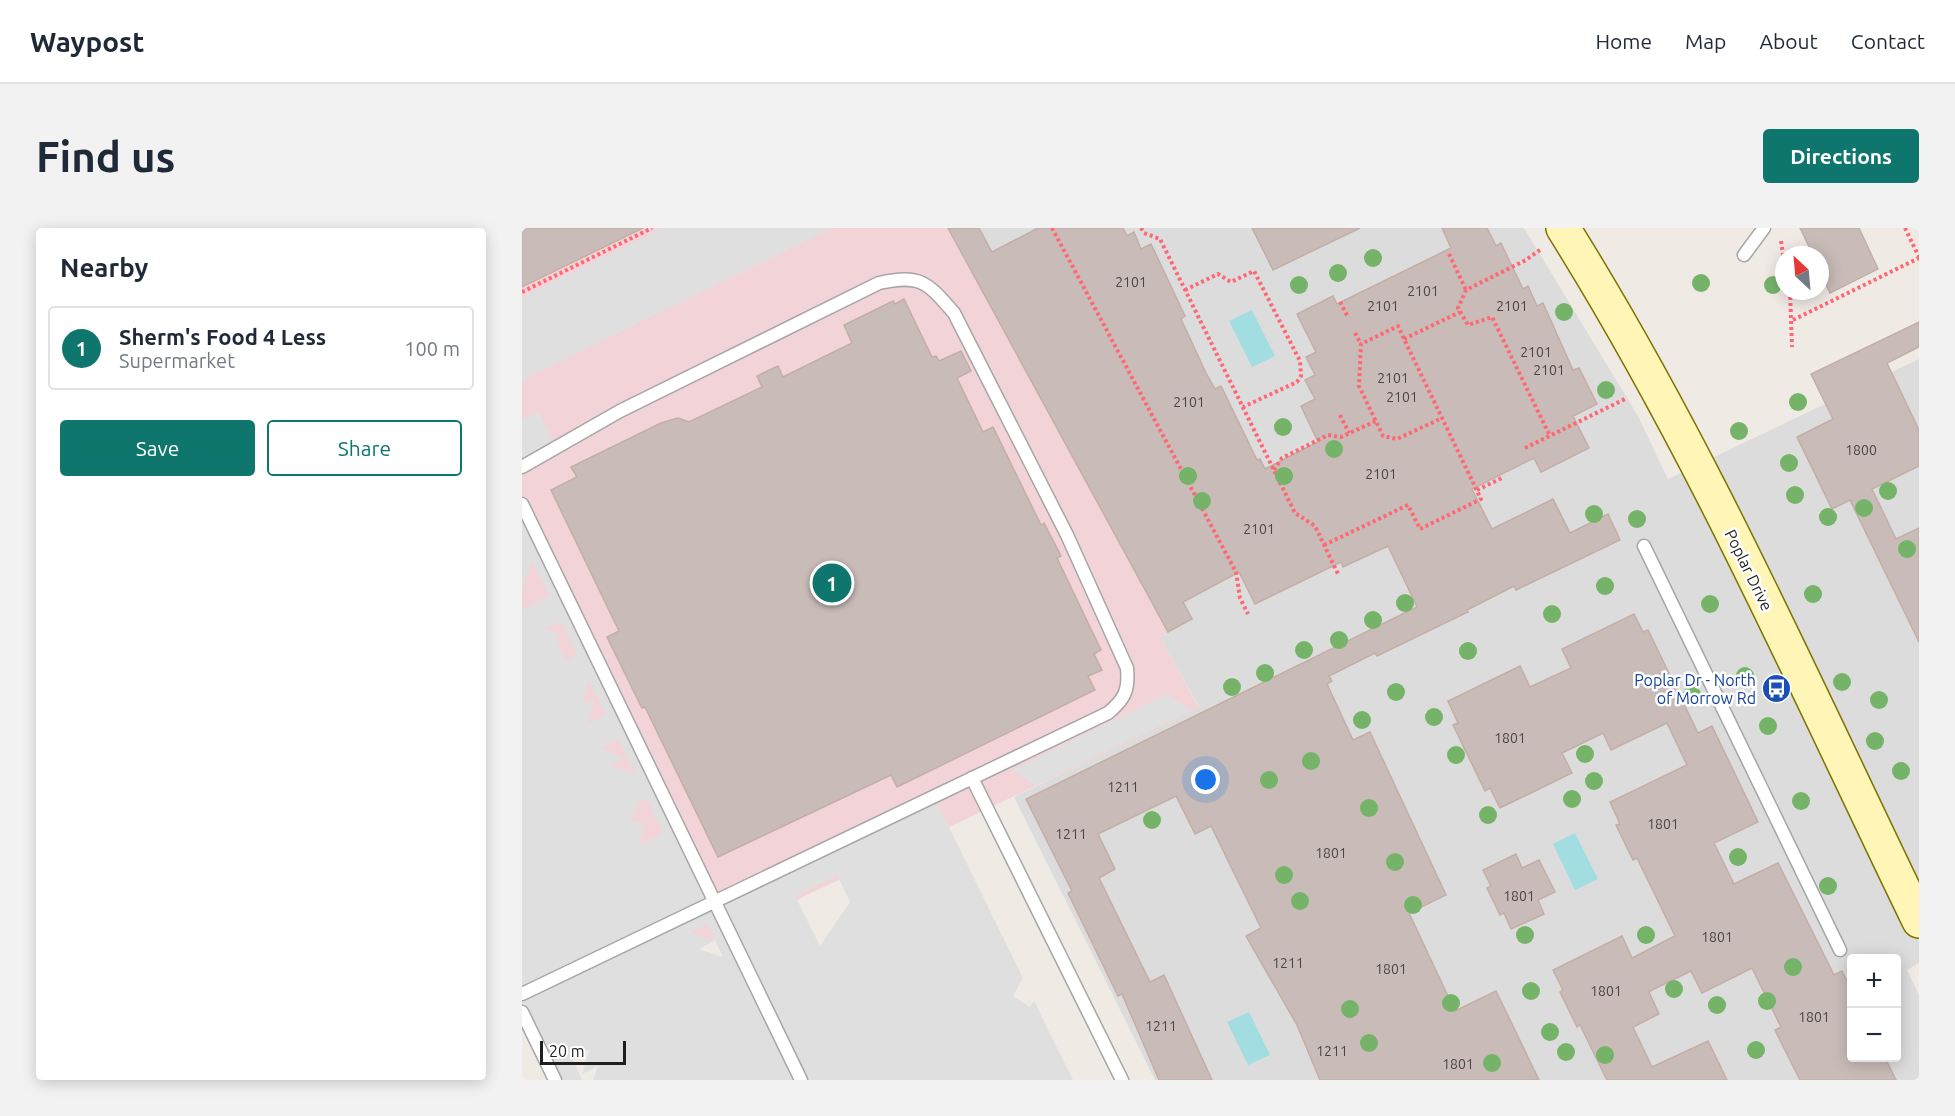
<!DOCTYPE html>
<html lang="en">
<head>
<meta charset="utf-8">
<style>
	:root { --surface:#fff; --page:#f2f2f3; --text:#1f2937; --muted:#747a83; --line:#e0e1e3; --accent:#0f766e }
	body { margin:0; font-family:Ubuntu,sans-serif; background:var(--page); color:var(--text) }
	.controls { position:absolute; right:18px; bottom:18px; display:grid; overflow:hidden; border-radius:6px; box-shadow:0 3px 15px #0003 }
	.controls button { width:54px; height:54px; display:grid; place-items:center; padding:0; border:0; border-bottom:2px solid var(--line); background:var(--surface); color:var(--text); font:30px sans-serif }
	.compass { position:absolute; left:1253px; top:18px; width:54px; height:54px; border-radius:50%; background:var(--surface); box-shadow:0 3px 15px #0003; rotate:334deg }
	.scale { position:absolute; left:18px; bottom:15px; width:86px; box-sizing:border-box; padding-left:6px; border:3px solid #1f1f1f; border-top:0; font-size:16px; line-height:21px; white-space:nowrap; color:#1f1f1f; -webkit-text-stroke:4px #fff; paint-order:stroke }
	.you { position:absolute; left:684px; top:552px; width:21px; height:21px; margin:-15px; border:4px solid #fff; border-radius:50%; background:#1a73e8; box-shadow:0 0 0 9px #1a73e833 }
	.badge { display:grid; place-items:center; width:39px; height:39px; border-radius:50%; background:var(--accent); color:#fff; font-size:20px; font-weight:700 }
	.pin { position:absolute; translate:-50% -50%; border:3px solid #fff; box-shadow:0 2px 6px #0006 }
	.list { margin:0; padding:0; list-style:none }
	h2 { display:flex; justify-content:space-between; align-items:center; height:78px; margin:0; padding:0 24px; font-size:26px }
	h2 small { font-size:20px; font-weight:400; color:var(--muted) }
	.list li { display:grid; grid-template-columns:39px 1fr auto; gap:18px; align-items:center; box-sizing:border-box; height:84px; margin:0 12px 12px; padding:0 12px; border:2px solid var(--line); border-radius:6px }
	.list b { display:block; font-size:22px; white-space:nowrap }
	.list p { margin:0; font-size:20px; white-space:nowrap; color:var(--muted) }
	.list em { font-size:20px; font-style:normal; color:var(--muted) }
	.actions { display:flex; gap:12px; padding:18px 24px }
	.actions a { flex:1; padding:14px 0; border:2px solid var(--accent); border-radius:6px; text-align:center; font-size:21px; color:var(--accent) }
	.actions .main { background:var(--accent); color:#fff }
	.map { position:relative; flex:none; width:1397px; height:852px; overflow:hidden; border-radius:6px }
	header { display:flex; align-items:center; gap:36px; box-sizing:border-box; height:84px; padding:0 30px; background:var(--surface); border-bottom:2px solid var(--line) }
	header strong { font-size:28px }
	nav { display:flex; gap:33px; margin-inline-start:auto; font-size:21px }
	.intro { display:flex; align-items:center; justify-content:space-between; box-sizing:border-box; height:144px; padding:0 36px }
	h1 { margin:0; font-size:42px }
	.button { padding:15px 27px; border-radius:6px; background:var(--accent); color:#fff; font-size:21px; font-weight:700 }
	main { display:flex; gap:36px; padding:0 36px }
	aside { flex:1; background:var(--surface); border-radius:6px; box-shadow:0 3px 15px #0003 }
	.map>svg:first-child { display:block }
</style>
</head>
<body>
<header>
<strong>Waypost</strong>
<nav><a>Home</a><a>Map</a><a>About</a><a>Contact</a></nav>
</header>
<div class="intro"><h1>Find us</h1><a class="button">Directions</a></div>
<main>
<aside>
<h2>Nearby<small></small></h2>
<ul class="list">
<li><span class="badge">1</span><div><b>Sherm's Food 4 Less</b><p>Supermarket</p></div><em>100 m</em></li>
</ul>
<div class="actions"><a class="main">Save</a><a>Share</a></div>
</aside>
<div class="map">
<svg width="1397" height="852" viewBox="0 0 1397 852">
	<rect width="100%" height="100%" fill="#f0eae5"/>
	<path fill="#dddcdc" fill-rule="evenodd" d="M426 0H1002L1116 188 1146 251 1397 131V735L1385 742 1397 767V852H633L492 569 677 479 638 409 646 404ZM1330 730H1374V830H1330Z"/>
	<polygon fill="#f2d3d7" points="0,0 426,0 646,404 638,409 677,480 0,803"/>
	<g fill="#dfdfdf" fill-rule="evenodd">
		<polygon points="141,0 310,0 0,152 0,69"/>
		<polygon points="17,184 34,220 0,239 0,192"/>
		<path d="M0 276 193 673 412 569 501 750 491 768 508 779 512 773 551 852H71L76 838 60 846 68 821 50 830 60 852H33L0 784V382L27 368 10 333 0 362ZM39 393 55 427 45 433 35 415 37 407 24 400ZM67 452 84 487 66 495 72 471 61 476ZM96 511 113 546 89 538 102 530 79 520ZM124 570 141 605 117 617 122 596 110 593 117 573ZM315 647 328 674 298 718 273 668ZM185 696 201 729H200L177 721 192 713 169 704Z"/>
		<polygon points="645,466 670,482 513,557 490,542"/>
	</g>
	<g fill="#a2dde1">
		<polygon points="730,82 753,128 730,139 707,93"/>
		<polygon points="1053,605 1076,651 1053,662 1031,616"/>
		<polygon points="727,784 748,827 726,837 705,794"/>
	</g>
	<g fill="#c9bcb8" stroke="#c3aea6" stroke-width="1.5">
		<polygon points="0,0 121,0 0,59"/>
		<polygon points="426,0 457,0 470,24 516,0 601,0 605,8 612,4 619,21 629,16 663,88 659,91 684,145 693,161 699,158 735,232 738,231 743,241 796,214 779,178 793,171 783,152 793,147 784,129 794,124 775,86 811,68 815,76 929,20 920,0 965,0 974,18 979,15 1001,61 1006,58 1015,78 1021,75 1051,142 1057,140 1075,176 1051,188 1067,220 1019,244 1012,230 950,261 970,301 1031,271 1048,305 1086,286 1098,312 994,362 992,358 945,382 946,384 855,428 853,425 807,448 810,453 805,456 831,512 848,504 924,667 887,685 933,783 974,763 1017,852 798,852 775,797 724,708 739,700 689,598 673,606 654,568 576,606 593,641 577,650 628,754 642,747 690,852 637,852 600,766 596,768 546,665 550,663 504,571 895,379 866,318 821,339 819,334 733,376 717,344 661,374 670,391 646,404"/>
		<polygon points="730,0 838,0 751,42"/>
		<polygon points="1278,0 1337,0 1356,41 1308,65 1298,43 1298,27 1291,27"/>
		<polygon points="382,71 410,129 414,128 417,133 439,123 449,143 435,150 461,204 471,199 519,297 522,295 539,328 535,330 579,422 572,426 580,442 566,448 573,462 375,559 369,547 196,629 123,479 120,480 85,409 97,403 29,262 55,249 49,239 139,195 156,190 167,194 240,159 235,148 256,138 261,149 330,115 322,97 371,73 373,76"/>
		<polygon points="1397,94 1397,119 1365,135 1397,202 1397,238 1350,261 1374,311 1397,300 1397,414 1328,272 1310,281 1275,209 1311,191 1289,146"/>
		<polygon points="1112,386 1121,404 1126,402 1176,505 1190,498 1236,594 1192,615 1212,656 1256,635 1312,747 1320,743 1329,761 1329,830 1363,830 1374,852 1278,852 1253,802 1259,799 1230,740 1180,765 1169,743 1130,762 1127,764 1137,786 1111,799 1130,839 1186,813 1205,852 1085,852 1058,797 1055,799 1038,764 1041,762 1031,742 1100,708 1110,730 1153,708 1115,630 1111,632 1094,597 1098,596 1088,574 1165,537 1145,495 1089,522 1081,505 1040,525 1050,545 978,580 968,560 963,563 931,497 936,495 926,473 998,438 1008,459 1049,440 1040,421"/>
		<polygon points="994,626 1000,640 1017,632 1033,664 1016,672 1022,686 989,701 982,685 978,687 965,660 969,658 961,642"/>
	</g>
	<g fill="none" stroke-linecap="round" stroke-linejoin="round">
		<defs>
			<g id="service">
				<polyline points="1222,27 1242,0"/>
				<path d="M0 239 98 183 357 55C399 46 405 54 432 85L545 307 605 440C607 462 603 471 586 485L0 766"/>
				<polyline points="0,276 279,852"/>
				<polyline points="1122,318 1318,722"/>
				<polyline points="450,550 600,852"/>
				<polyline points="0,784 33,852"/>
			</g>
			<path id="secondary" d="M1041 0C1179 220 1284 460 1397 693"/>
		</defs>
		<use href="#service" stroke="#a6a6a6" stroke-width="15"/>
		<use href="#secondary" stroke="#7c7400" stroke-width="36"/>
		<g stroke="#ff6772" stroke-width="4" stroke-dasharray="3 3" stroke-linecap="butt">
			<polyline points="530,0 714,344 718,370 726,386"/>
			<polyline points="619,0 622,5 638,11 773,285 793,298 816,346"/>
			<polyline points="1383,0 1397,29"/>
			<polyline points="1259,13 1262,33"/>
			<polyline points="1018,22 1004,32 944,62 936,80 946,97 970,89 1028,208"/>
			<polyline points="927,26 944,62"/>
			<polyline points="663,62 696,46 709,54 732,43 778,133 779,148 775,154 721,179"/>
			<polyline points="1268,63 1270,119"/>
			<polyline points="0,64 130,0"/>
			<polyline points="818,74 826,89"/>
			<polyline points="1271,92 1397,30"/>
			<polyline points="833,105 839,116"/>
			<polyline points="882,111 938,84"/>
			<polyline points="818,187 827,205"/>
			<polyline points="1003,220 1105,170"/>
			<polyline points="752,242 760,230 806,207 819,209 854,193"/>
			<polyline points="955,262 982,249"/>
			<polyline points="802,317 886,277 898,301 959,271 882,111 876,98 839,116 837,158 861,208 875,211 920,190"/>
		</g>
		<use href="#service" stroke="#fff" stroke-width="12"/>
		<use href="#secondary" stroke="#fef5b6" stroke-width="33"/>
	</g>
	<g fill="#75b369">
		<circle cx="851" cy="30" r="9"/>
		<circle cx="816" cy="45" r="9"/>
		<circle cx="1179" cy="55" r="9"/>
		<circle cx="777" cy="57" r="9"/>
		<circle cx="1251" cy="57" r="9"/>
		<circle cx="1042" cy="84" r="9"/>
		<circle cx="1084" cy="162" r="9"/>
		<circle cx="1276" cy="174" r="9"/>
		<circle cx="761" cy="199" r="9"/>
		<circle cx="1217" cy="203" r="9"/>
		<circle cx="812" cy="221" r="9"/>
		<circle cx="1267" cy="235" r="9"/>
		<circle cx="666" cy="248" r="9"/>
		<circle cx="762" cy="248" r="9"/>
		<circle cx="1366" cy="263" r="9"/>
		<circle cx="1273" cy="267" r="9"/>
		<circle cx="680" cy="273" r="9"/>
		<circle cx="1342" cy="280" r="9"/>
		<circle cx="1072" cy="286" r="9"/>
		<circle cx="1306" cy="289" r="9"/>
		<circle cx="1115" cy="291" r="9"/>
		<circle cx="1385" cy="321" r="9"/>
		<circle cx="1083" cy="358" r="9"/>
		<circle cx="1291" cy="366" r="9"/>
		<circle cx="883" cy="375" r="9"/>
		<circle cx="1188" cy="376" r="9"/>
		<circle cx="1030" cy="386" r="9"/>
		<circle cx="851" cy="392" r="9"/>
		<circle cx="817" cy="412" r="9"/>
		<circle cx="782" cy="422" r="9"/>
		<circle cx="946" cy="423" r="9"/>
		<circle cx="743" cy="445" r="9"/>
		<circle cx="1223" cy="448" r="9"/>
		<circle cx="1320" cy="454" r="9"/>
		<circle cx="710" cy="459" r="9"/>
		<circle cx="874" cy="464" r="9"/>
		<circle cx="1170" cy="467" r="9"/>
		<circle cx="1357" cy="472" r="9"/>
		<circle cx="912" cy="489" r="9"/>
		<circle cx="840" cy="492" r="9"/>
		<circle cx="1246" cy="498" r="9"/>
		<circle cx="1353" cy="513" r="9"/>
		<circle cx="1063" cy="526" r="9"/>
		<circle cx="934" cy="527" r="9"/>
		<circle cx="789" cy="533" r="9"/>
		<circle cx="1379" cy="543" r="9"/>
		<circle cx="747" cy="552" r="9"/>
		<circle cx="1072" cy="553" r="9"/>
		<circle cx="1050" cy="571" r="9"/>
		<circle cx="1279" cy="573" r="9"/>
		<circle cx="847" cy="580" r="9"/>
		<circle cx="966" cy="587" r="9"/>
		<circle cx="630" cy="592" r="9"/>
		<circle cx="1216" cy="629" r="9"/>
		<circle cx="873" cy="634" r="9"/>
		<circle cx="762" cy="647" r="9"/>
		<circle cx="1306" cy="658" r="9"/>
		<circle cx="778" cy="673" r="9"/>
		<circle cx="891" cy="677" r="9"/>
		<circle cx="1003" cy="707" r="9"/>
		<circle cx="1124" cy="707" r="9"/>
		<circle cx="1271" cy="739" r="9"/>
		<circle cx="1152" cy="761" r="9"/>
		<circle cx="1009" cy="763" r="9"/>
		<circle cx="1245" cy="773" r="9"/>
		<circle cx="929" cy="775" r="9"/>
		<circle cx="1195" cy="777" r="9"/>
		<circle cx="828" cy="781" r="9"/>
		<circle cx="1028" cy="804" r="9"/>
		<circle cx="847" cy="815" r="9"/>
		<circle cx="1234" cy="822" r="9"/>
		<circle cx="1044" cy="824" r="9"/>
		<circle cx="1083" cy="827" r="9"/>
		<circle cx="970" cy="835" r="9"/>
	</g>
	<defs>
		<symbol id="bus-disc" viewBox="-11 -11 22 22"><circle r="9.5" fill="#1a4fb4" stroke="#fff"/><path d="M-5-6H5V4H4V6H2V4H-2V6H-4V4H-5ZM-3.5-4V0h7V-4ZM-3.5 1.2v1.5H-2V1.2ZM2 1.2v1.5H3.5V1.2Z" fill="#fff"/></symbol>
	</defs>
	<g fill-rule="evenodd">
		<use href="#bus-disc" x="1238" y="444" width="33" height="33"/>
	</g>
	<g text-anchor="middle" stroke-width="5" stroke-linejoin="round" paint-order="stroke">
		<g font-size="14" fill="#4a4645">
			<text x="609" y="59">2101</text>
			<text x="901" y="68">2101</text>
			<text x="861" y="83">2101</text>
			<text x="990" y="83">2101</text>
			<text x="1014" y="129">2101</text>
			<text x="1027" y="147">2101</text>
			<text x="871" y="155">2101</text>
			<text x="880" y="174">2101</text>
			<text x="667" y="179">2101</text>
			<text x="1339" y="227">1800</text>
			<text x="859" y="251">2101</text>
			<text x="737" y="306">2101</text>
			<text x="988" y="515">1801</text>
			<text x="601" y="564">1211</text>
			<text x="1141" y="601">1801</text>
			<text x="549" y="611">1211</text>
			<text x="809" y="630">1801</text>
			<text x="997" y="673">1801</text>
			<text x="1195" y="714">1801</text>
			<text x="766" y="740">1211</text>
			<text x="869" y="746">1801</text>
			<text x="1084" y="768">1801</text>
			<text x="1292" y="794">1801</text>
			<text x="639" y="803">1211</text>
			<text x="810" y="828">1211</text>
			<text x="936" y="841">1801</text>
		</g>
		<g font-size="16" fill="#1f1f1f" stroke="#fff">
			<text transform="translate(1227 342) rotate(64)" y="6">Poplar Drive</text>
		</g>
		<g font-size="16" fill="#164399" stroke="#fff" text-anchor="end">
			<text x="1234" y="458">Poplar Dr - North<tspan x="1234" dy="18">of Morrow Rd</tspan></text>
		</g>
	</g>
</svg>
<div class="controls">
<button>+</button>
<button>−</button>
</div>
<svg class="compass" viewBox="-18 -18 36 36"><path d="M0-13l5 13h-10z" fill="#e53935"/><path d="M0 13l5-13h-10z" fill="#747a83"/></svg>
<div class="scale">20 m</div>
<div class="you"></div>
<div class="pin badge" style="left:310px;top:355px">1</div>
</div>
</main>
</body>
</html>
